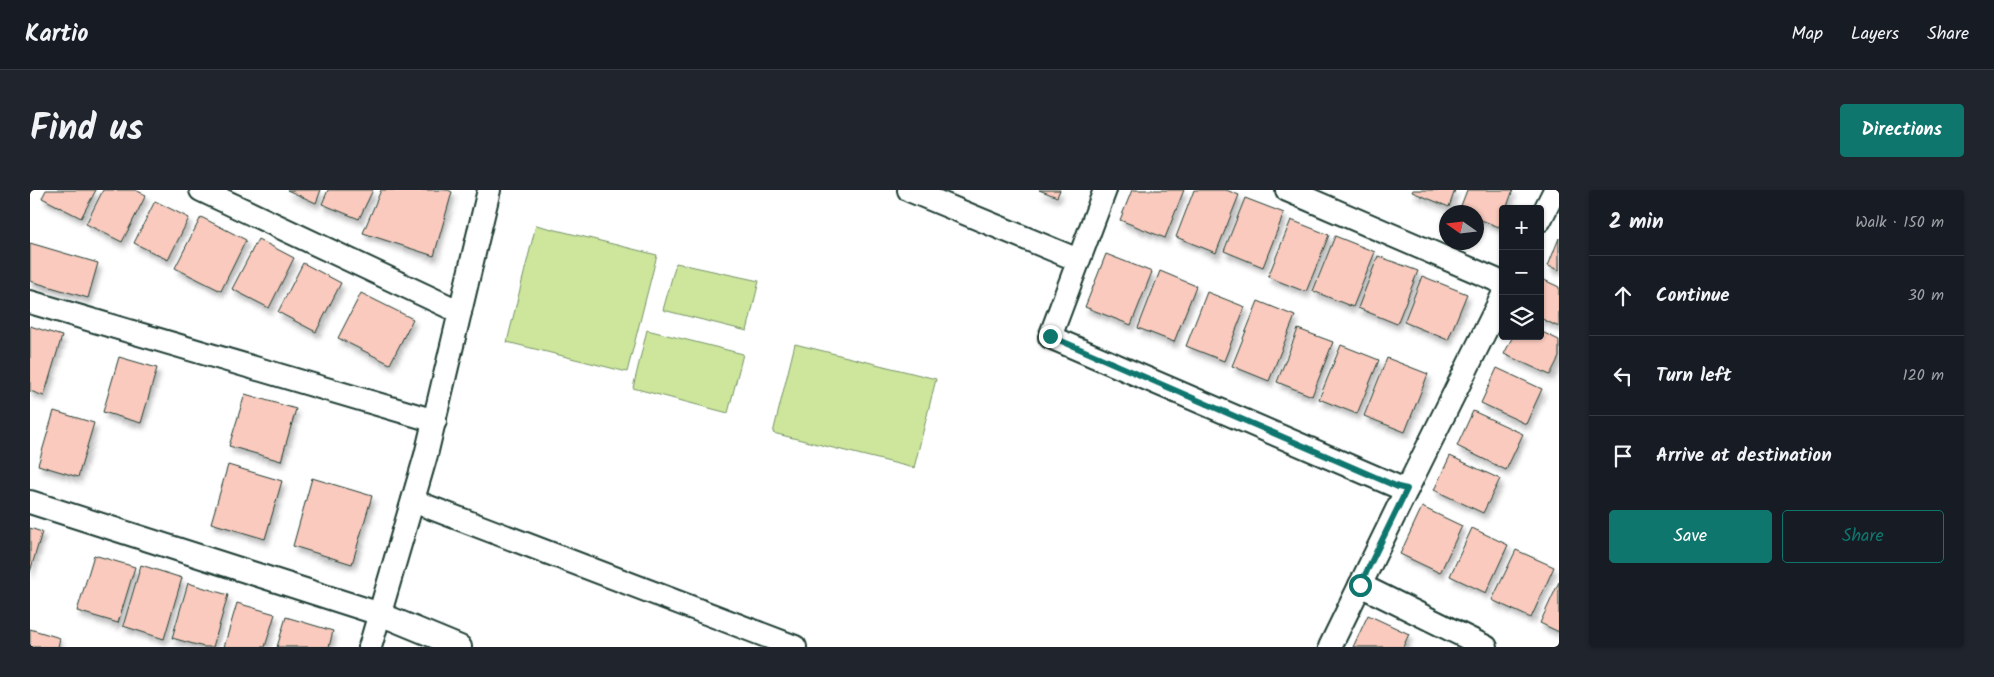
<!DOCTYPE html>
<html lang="en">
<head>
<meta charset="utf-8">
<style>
	:root { --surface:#171b24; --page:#20242c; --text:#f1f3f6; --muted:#9ea1a6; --line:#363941; --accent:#0f766e }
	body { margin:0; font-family:Kalam,sans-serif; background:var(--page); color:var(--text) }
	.controls { position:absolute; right:15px; top:15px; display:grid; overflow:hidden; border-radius:5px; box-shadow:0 1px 4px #0004 }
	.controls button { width:45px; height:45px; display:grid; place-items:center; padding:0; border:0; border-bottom:1px solid var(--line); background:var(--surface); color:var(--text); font:25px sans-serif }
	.compass { position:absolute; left:1409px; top:15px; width:45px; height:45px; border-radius:50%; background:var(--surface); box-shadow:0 1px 4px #0004; rotate:284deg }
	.stop { position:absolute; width:15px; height:15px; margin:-11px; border:4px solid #0f766e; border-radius:50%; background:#fff }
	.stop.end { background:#0f766e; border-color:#fff; box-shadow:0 1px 5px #0008 }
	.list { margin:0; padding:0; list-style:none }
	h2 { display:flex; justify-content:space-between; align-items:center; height:65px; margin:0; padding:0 20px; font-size:21px }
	h2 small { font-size:16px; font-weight:400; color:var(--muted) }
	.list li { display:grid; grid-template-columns:32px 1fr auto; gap:15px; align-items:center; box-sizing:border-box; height:80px; padding:0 20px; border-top:1px solid var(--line) }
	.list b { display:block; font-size:19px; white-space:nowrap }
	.list em { font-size:16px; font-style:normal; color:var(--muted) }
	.actions { display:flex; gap:10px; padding:15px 20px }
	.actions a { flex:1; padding:11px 0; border:1px solid var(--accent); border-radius:5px; text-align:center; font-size:18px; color:var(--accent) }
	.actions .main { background:var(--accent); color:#fff }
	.icon { flex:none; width:28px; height:28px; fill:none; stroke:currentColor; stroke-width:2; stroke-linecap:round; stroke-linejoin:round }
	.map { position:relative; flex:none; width:1529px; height:457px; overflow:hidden; border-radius:5px }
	header { display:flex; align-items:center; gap:30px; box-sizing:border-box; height:70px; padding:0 25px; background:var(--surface); border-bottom:1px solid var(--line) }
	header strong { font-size:24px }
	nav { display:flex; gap:28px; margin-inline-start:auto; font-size:18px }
	.intro { display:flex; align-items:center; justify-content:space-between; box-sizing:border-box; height:120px; padding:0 30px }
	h1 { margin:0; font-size:35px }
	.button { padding:12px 22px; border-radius:5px; background:var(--accent); color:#fff; font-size:18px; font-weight:700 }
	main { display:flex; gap:30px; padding:0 30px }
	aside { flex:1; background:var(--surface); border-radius:5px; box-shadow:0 1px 4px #0004 }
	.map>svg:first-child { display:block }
</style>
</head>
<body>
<header>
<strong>Kartio</strong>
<nav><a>Map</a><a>Layers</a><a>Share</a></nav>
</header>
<div class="intro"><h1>Find us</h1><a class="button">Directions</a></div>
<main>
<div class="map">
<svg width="1529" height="457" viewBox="0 0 1529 457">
	<defs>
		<filter id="shadow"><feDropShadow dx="3" dy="5.5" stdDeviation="2.5" flood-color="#0004"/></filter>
	</defs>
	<rect width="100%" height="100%" fill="#fff"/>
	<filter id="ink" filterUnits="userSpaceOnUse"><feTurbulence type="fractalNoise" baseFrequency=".02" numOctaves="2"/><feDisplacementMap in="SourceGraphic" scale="10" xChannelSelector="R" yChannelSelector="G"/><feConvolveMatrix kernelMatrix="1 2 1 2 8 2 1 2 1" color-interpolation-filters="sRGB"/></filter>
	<g filter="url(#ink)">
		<g fill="#cde69c" stroke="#769268">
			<polygon points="506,35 627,65 597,182 477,152"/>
			<polygon points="646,73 729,91 717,141 633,120"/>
			<polygon points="617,140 713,164 698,223 603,198"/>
			<polygon points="765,154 906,189 884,278 743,243"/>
		</g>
		<g fill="#f9cabd" stroke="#1f3d34" filter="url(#shadow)">
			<polygon points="16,0 66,0 51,28 12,8"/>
			<polygon points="73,0 105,0 116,5 92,52 56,34"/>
			<polygon points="257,0 291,0 286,13"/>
			<polygon points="298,0 343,0 329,29 292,14"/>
			<polygon points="351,0 418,0 422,2 404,66 333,43"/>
			<polygon points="1009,0 1030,0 1027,7"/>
			<polygon points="1102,0 1154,0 1135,48 1090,30"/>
			<polygon points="1164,0 1196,0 1209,5 1186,63 1146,47"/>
			<polygon points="1383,0 1425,0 1419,17 1382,2"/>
			<polygon points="1437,0 1483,0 1476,19 1473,19 1473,27 1469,37 1446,28 1446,22 1429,21"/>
			<polygon points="1215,8 1254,23 1233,77 1194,61"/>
			<polygon points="125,11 159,28 138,70 104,53"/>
			<polygon points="171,27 216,50 191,101 145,78"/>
			<polygon points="1261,30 1299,45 1276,102 1238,87"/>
			<polygon points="1305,46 1345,62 1323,117 1283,101"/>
			<polygon points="1529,48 1529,80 1518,76"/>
			<polygon points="228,49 264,68 239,118 202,99"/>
			<polygon points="0,53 68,73 58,108 0,91"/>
			<polygon points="1076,64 1122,82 1101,135 1055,117"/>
			<polygon points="1348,66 1388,81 1367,134 1328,118"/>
			<polygon points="273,73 311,93 286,142 248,122"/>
			<polygon points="1130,81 1166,96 1144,152 1108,138"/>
			<polygon points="1392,86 1437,104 1418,150 1374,132"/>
			<polygon points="1512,89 1529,97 1529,137 1510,128 1510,94"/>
			<polygon points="1177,102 1215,117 1194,171 1156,156"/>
			<polygon points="331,103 383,129 360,174 308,148"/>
			<polygon points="1228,111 1265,126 1239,191 1202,176"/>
			<polygon points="0,136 32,146 14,206 0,201"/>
			<polygon points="1268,139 1303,152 1282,206 1247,192"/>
			<polygon points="1510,141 1529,150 1529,167 1520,185 1474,164 1483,146 1510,146"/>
			<polygon points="1311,155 1349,170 1327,224 1289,209"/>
			<polygon points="89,167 127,178 111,233 73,222"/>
			<polygon points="1357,168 1398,184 1375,242 1334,226"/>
			<polygon points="1467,178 1512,199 1496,234 1451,213"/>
			<polygon points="215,204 266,219 251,271 199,256"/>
			<polygon points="24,221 64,233 48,287 8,275"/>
			<polygon points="1443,221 1493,244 1476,280 1427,256"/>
			<polygon points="1420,266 1470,289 1453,323 1404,300"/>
			<polygon points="198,275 252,291 235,349 181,333"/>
			<polygon points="282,288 342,306 322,374 263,356"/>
			<polygon points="1392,317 1432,336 1410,383 1370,364"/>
			<polygon points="0,338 12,342 0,382"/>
			<polygon points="1442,338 1478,355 1456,403 1420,386"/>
			<polygon points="1486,360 1524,377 1501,428 1462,410"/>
			<polygon points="64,365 105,377 88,433 47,421"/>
			<polygon points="111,375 152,388 134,449 93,436"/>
			<polygon points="1529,392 1529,442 1510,433"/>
			<polygon points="158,393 198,405 183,457 174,457 142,448"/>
			<polygon points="207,413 245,424 235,457 194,457"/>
			<polygon points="1338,425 1379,444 1373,457 1323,457"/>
			<polygon points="256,427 303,441 299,457 247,457"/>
			<polygon points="0,439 30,448 28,457 0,457"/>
		</g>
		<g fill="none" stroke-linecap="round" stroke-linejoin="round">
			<defs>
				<g id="street">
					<polyline points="171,0 430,122"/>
					<polyline points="879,0 1048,70"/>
					<polyline points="1075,0 1020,147 1368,297 1377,299 1473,105"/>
					<polyline points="1257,0 1473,93"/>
					<polyline points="1510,30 1525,0"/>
					<polyline points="0,112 405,231"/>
					<polyline points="383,311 765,457"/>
					<polyline points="0,312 350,424 430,457"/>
					<polyline points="1330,395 1456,457"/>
					<polyline points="340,457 396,265 459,0"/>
					<polyline points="1300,457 1377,299"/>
				</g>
			</defs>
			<use href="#street" stroke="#1f3d34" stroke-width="26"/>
			<use href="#street" stroke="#fff" stroke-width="22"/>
		</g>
	</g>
	<g fill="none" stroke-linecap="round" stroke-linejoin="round" filter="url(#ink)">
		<polyline stroke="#0f766e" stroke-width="6" points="1020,146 1368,297 1377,299 1330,395"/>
	</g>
</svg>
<div class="controls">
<button>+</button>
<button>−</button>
<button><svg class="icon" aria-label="layers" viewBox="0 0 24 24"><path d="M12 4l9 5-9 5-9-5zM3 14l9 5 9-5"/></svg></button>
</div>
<svg class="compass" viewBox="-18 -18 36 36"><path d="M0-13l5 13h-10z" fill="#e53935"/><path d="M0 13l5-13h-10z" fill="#9ea1a6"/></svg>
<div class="stop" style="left:1330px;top:395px"></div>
<div class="stop end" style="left:1020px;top:146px"></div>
</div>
<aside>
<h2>2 min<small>Walk · 150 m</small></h2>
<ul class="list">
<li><svg class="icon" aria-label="ahead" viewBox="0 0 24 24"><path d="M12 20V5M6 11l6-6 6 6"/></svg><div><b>Continue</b></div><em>30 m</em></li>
<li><svg class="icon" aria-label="left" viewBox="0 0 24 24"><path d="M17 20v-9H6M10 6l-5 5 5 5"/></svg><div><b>Turn left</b></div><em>120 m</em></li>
<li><svg class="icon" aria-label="arrive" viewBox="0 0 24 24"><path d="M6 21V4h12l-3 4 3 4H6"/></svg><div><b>Arrive at destination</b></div></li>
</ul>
<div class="actions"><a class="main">Save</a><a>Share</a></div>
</aside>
</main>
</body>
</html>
